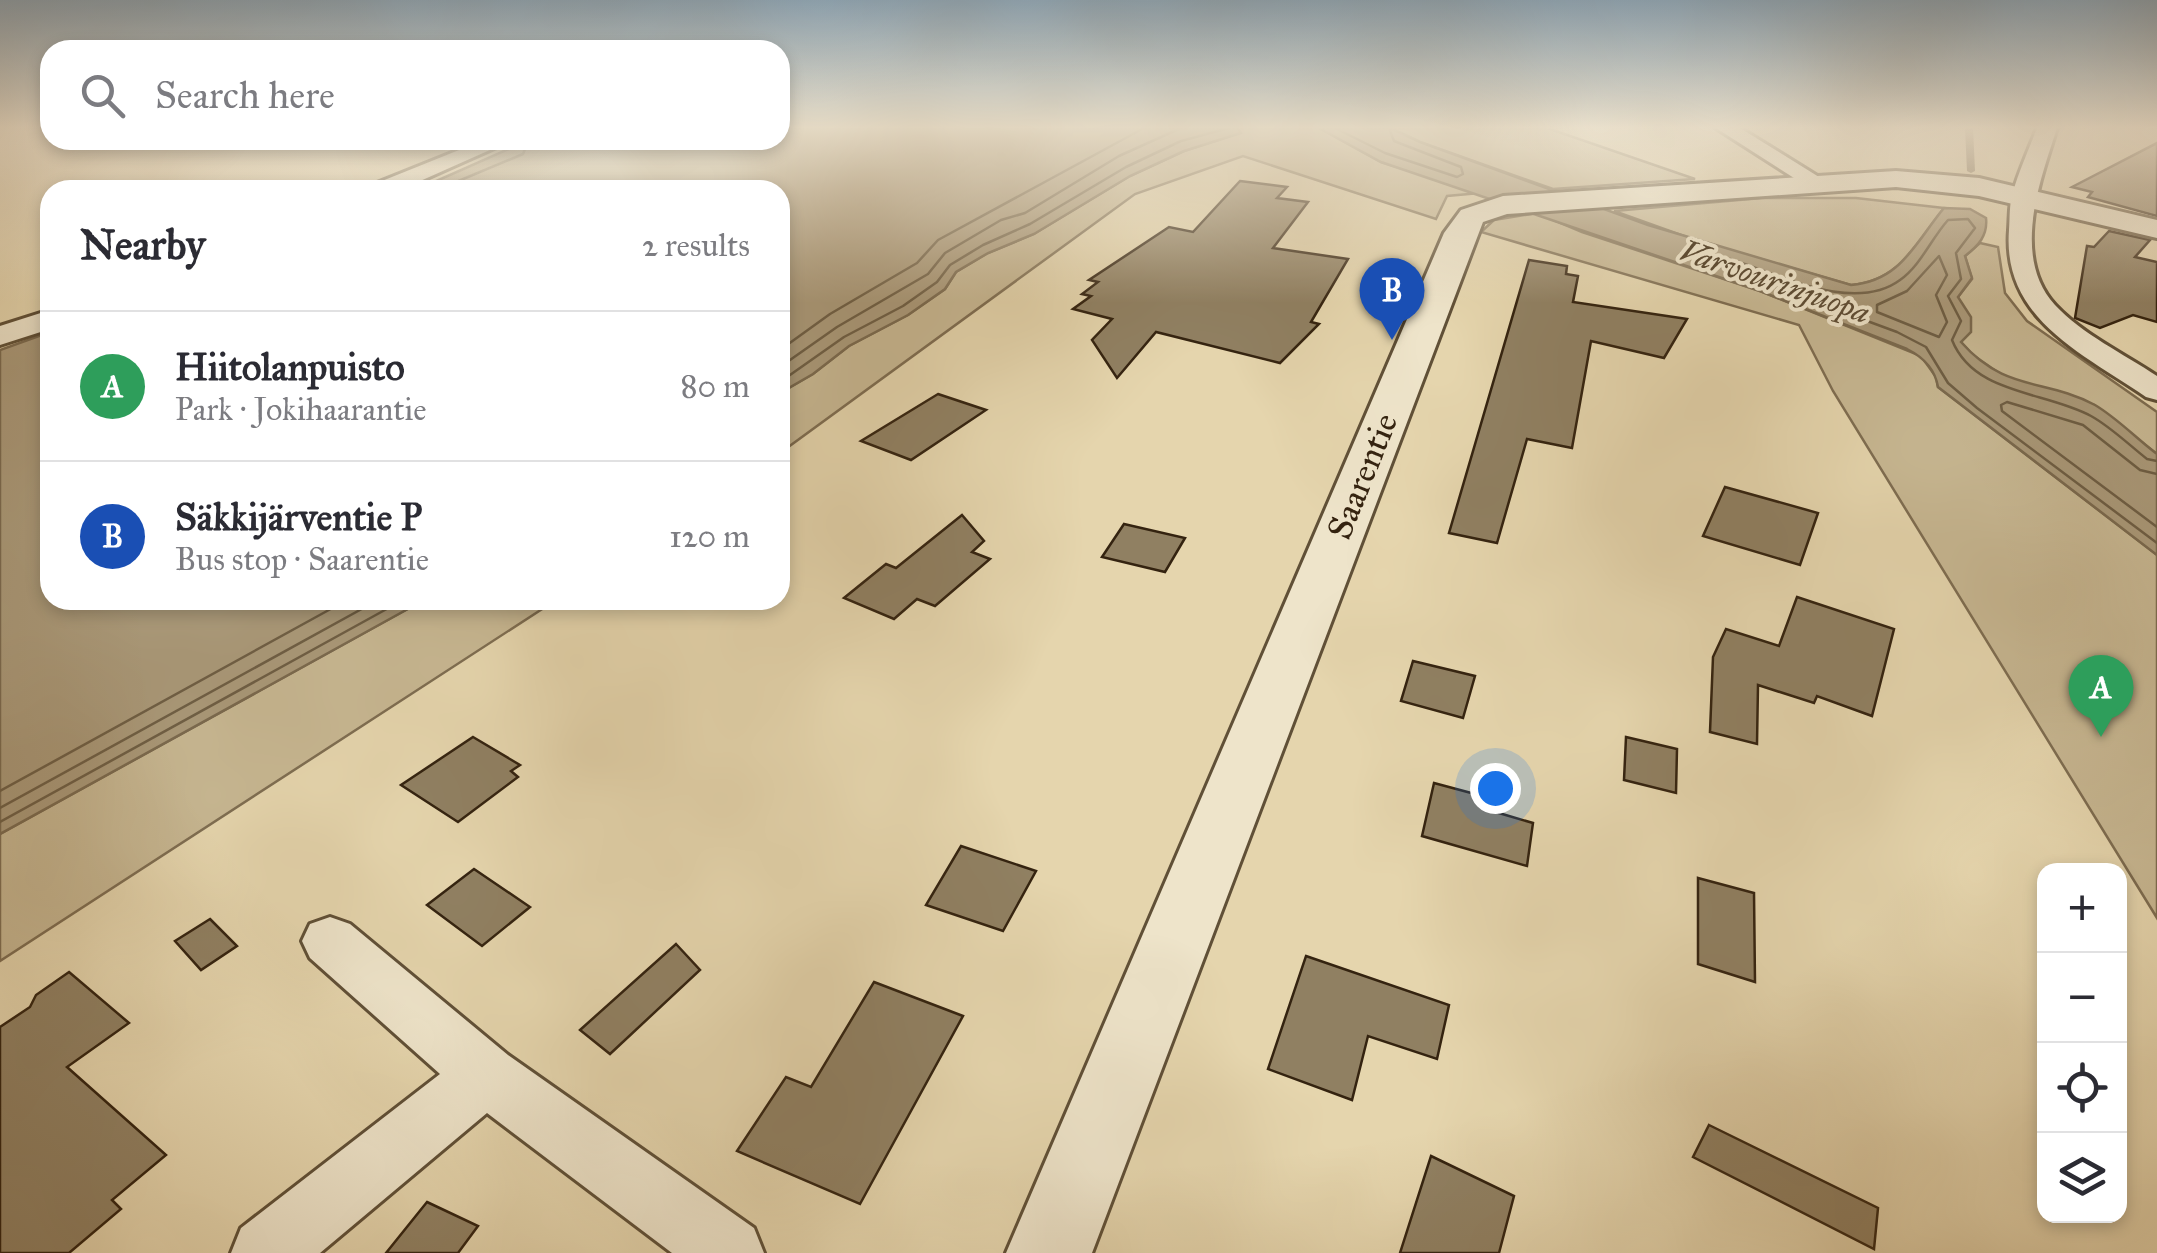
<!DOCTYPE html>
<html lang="en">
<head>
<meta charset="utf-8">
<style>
	:root { --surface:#fff; --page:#f2f2f3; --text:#2b2b33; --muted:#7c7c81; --line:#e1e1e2; --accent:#111827 }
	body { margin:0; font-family:"IM FELL Great Primer",serif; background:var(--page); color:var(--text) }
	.controls { position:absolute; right:30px; bottom:30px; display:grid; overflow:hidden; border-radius:20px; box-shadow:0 5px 15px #0003 }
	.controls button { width:90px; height:90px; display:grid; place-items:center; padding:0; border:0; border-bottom:2px solid var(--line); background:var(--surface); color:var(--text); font:50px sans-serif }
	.you { position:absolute; left:1495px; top:788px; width:35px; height:35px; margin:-25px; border:8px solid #fff; border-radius:50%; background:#1a73e8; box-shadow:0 0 0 15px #1a73e833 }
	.badge { display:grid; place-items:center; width:65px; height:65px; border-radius:50%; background:var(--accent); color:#fff; font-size:32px; font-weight:700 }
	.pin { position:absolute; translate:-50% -82px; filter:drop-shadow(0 2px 5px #0008) }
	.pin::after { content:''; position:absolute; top:52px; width:35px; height:30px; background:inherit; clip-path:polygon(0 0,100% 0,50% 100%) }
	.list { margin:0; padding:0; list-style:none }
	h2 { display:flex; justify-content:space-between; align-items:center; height:130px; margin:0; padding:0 40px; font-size:42px }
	h2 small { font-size:32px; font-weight:400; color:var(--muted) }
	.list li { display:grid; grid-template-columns:65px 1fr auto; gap:30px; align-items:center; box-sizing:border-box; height:150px; padding:0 40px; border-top:2px solid var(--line) }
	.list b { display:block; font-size:38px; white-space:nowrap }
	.list p { margin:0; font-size:32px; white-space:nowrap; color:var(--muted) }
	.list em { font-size:32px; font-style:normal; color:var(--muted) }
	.icon { flex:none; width:55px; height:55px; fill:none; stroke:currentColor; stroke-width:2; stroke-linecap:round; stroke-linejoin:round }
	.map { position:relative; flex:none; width:2157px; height:1253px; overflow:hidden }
	.search { position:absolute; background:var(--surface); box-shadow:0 5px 15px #0003; left:40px; top:40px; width:750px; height:110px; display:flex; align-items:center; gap:25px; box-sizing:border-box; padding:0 35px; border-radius:30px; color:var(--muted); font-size:38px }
	.panel { position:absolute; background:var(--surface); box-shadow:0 5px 15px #0003; left:40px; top:180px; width:750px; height:430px; border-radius:30px }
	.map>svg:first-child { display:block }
</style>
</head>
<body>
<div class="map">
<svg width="2157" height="1253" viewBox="0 0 2157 1253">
	<rect width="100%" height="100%" fill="#e5d5ad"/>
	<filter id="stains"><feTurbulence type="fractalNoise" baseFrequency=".002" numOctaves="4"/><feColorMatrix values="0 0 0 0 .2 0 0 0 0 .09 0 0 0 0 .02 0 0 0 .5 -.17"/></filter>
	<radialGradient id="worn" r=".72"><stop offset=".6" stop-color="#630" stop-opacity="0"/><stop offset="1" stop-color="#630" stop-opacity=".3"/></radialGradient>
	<g fill="#c7b792" stroke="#7e6d51" stroke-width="2.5">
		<polygon points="1238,128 1319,128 1381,162 1480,193 1447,196 1436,219 1243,156 1135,194 780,453 780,393 813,374 849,346 908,315 945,289 956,272 988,253 1034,234 1130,176 1184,151 1240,133"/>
		<polygon points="1390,128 1547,128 1695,179 1553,189 1420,142"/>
		<path d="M1762 198H1856L1944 208C1915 243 1901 281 1851 285L1695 240 1614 211Z"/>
		<polygon points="1537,213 1582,232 1760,291 1921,356 1936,377 1938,387 2157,555 2157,918 1833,391 1799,325 1481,232 1494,220"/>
		<polygon points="1980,243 1998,247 2005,293 2027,321 2157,412 2157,454 2094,405 2009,380 1973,355 1961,342 1958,297 1972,279 1965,256"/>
		<polygon points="424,600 556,600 0,961 0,834"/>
	</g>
	<g fill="#a99878" stroke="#7a694e" stroke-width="2.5">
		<polygon points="780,128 1238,128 1241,133 1184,151 1130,176 1034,234 988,253 956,272 945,289 908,315 849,346 813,374 780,393 780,190 416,190 529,140 780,140"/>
		<path d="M1319 128H1390L1420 142 1648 225 1851 285C1901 281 1915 243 1944 208L1970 209 1986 218C1988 236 1978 246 1965 256L1972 278 1958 297 1971 317V332L1961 342C2006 393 2045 378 2095 405 2117 418 2137 439 2157 454V555L1938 387C1935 369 1923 357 1907 349L1760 291 1381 162Z"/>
		<polygon points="50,332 50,600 424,600 0,834 0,350"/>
	</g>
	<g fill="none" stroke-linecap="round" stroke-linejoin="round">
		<g stroke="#6e5e44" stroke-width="2.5">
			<polyline points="1335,128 1385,153 1457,177 1463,174 1461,167 1394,141 1389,128"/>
			<polyline points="437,190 523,154 529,140"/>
			<polygon points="1939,256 1947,275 1936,295 1947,322 1939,337 1877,312 1877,305 1907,291"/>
			<polyline points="780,350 830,314 917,263 938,240 1144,128"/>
			<polyline points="780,367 837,327 928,274 945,253 1001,220 1025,213 1119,156 1181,128"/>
			<polyline points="780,382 844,337 903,306 937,282 950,265 983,245 1030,224 1126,167 1181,141 1229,128"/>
			<path d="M2157 461 2147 459C2129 445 2111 427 2091 416 2045 391 1974 395 1952 340L1961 321 1948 296 1961 279 1956 253 1975 228 1968 219 1948 220C1931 239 1921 265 1900 280 1854 314 1778 274 1730 259L1716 260 1718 266 1897 332 1926 347 1948 383 1977 408 2157 543"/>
			<polyline points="2157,474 2140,470 2083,425 2007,402 2001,405 2002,411 2157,527"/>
			<polyline points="0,791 347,600"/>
			<polyline points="0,808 378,600"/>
			<polyline points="0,822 403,600"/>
		</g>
		<polygon fill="#7a694e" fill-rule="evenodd" points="1965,128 1973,128 1975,171 1971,173 1967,171"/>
	</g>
	<g fill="#908062" stroke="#342310" stroke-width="2.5">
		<polygon points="2157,143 2157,216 2088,197 2092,192 2072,187"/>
		<polygon points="1240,181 1287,187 1277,198 1308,202 1273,248 1348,259 1311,322 1319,324 1280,363 1156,332 1117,378 1092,340 1112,319 1073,309 1091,296 1082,294 1098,282 1089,280 1169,227 1193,232"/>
		<polygon points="2109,231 2150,240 2135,257 2157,262 2157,322 2133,315 2100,328 2075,318 2087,246 2094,247"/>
		<polygon points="1529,260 1567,266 1566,274 1578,276 1573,302 1687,319 1664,358 1591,341 1572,448 1527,439 1497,543 1449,533"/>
		<polygon points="938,394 986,410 911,460 861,441"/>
		<polygon points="1725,487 1818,513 1800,565 1703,536"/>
		<polygon points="962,515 984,541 972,552 990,559 935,606 917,599 894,619 844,598 886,564 896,568"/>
		<polygon points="1124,524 1185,538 1165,572 1102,557"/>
		<polygon points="1797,597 1894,629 1872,716 1817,696 1814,703 1758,685 1757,744 1710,732 1713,657 1726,629 1779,646"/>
		<polygon points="1413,661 1475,676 1463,718 1401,701"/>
		<polygon points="473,737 520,765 511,771 518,777 458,822 401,785"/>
		<polygon points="1626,737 1677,749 1676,793 1624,780"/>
		<polygon points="1434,783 1501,801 1499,813 1533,823 1527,866 1422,836"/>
		<polygon points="961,846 1036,871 1003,931 926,905"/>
		<polygon points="474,869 530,907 482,946 427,905"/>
		<polygon points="1698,878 1754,893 1755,982 1698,964"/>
		<polygon points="210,919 237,946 201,970 175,941"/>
		<polygon points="676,944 700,970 610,1054 580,1030"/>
		<polygon points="1306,956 1449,1005 1437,1059 1368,1036 1352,1100 1268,1069"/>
		<polygon points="69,972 129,1023 67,1067 166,1155 112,1200 121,1209 69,1253 0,1253 0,1027 30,1007 36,995"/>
		<polygon points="874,982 963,1016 860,1204 737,1151 786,1077 811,1087"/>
		<polygon points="1709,1125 1878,1208 1874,1249 1693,1157"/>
		<polygon points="1431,1156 1514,1196 1499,1253 1400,1253"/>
		<polygon points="427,1202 478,1226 458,1253 386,1253"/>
	</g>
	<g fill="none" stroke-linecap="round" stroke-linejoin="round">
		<defs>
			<g id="minor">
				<polygon points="1716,128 1740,128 1827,182 1824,187 1808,187"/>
				<path d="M2037 128H2057C2040 181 2011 257 2055 305 2082 334 2124 354 2157 376V400L2146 397C2082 353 2002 319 2009 230 2010 218 2009 204 2013 192 2019 171 2029 149 2037 128Z"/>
				<polygon points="484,140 512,140 400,190 368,190 372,185"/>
				<polygon points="50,310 50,329 0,345 0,326"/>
				<polygon points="330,917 350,924 508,1055 754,1228 764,1253 672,1253 487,1113 320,1253 231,1253 241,1228 440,1074 310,958 302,941 310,924"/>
			</g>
			<polygon id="tertiary" points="1896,171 1979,178 2157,220 2157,238 1979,196 1896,187 1507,214 1483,222 1092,1253 1006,1253 1444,233 1461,210 1503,196"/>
		</defs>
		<use href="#minor" stroke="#605037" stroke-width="6"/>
		<use href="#tertiary" stroke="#605037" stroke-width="6"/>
		<use href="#minor" fill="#eee4ca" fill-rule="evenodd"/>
		<use href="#tertiary" fill="#eee4ca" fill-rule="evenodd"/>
	</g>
	<linearGradient id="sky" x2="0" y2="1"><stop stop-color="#8fa9bb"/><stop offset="0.42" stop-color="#f3ecda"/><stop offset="1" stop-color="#f3ecda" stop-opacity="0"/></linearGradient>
	<rect width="2157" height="303" fill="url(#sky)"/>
	<g text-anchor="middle" stroke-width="8" stroke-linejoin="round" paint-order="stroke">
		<g font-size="32" font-style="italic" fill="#5d4c34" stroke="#eee4ca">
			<text transform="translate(1775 281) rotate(19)" y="11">Varvourinjuopa</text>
		</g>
		<g font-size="35" fill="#342310" stroke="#eee4ca">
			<text transform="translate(1362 476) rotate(-68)" y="12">Saarentie</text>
		</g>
	</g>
	<rect width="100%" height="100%" filter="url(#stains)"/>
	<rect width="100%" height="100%" fill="url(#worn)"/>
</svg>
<div class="controls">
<button>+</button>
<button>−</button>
<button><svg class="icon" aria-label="locate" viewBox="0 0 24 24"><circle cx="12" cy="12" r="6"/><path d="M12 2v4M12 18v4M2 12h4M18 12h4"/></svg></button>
<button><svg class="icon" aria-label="layers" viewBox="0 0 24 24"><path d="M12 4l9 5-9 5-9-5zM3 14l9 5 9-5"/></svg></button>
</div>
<div class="you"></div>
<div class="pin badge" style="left:2101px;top:737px;background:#2e9e5b">A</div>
<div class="pin badge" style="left:1392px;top:340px;background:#1a4fb4">B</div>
<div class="search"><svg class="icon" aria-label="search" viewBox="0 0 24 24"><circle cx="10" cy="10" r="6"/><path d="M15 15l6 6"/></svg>Search here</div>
<section class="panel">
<h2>Nearby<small>2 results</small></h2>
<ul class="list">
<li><span class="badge" style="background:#2e9e5b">A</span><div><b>Hiitolanpuisto</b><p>Park · Jokihaarantie</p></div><em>80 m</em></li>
<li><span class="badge" style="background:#1a4fb4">B</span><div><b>Säkkijärventie P</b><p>Bus stop · Saarentie</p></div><em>120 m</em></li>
</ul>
</section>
</div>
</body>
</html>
